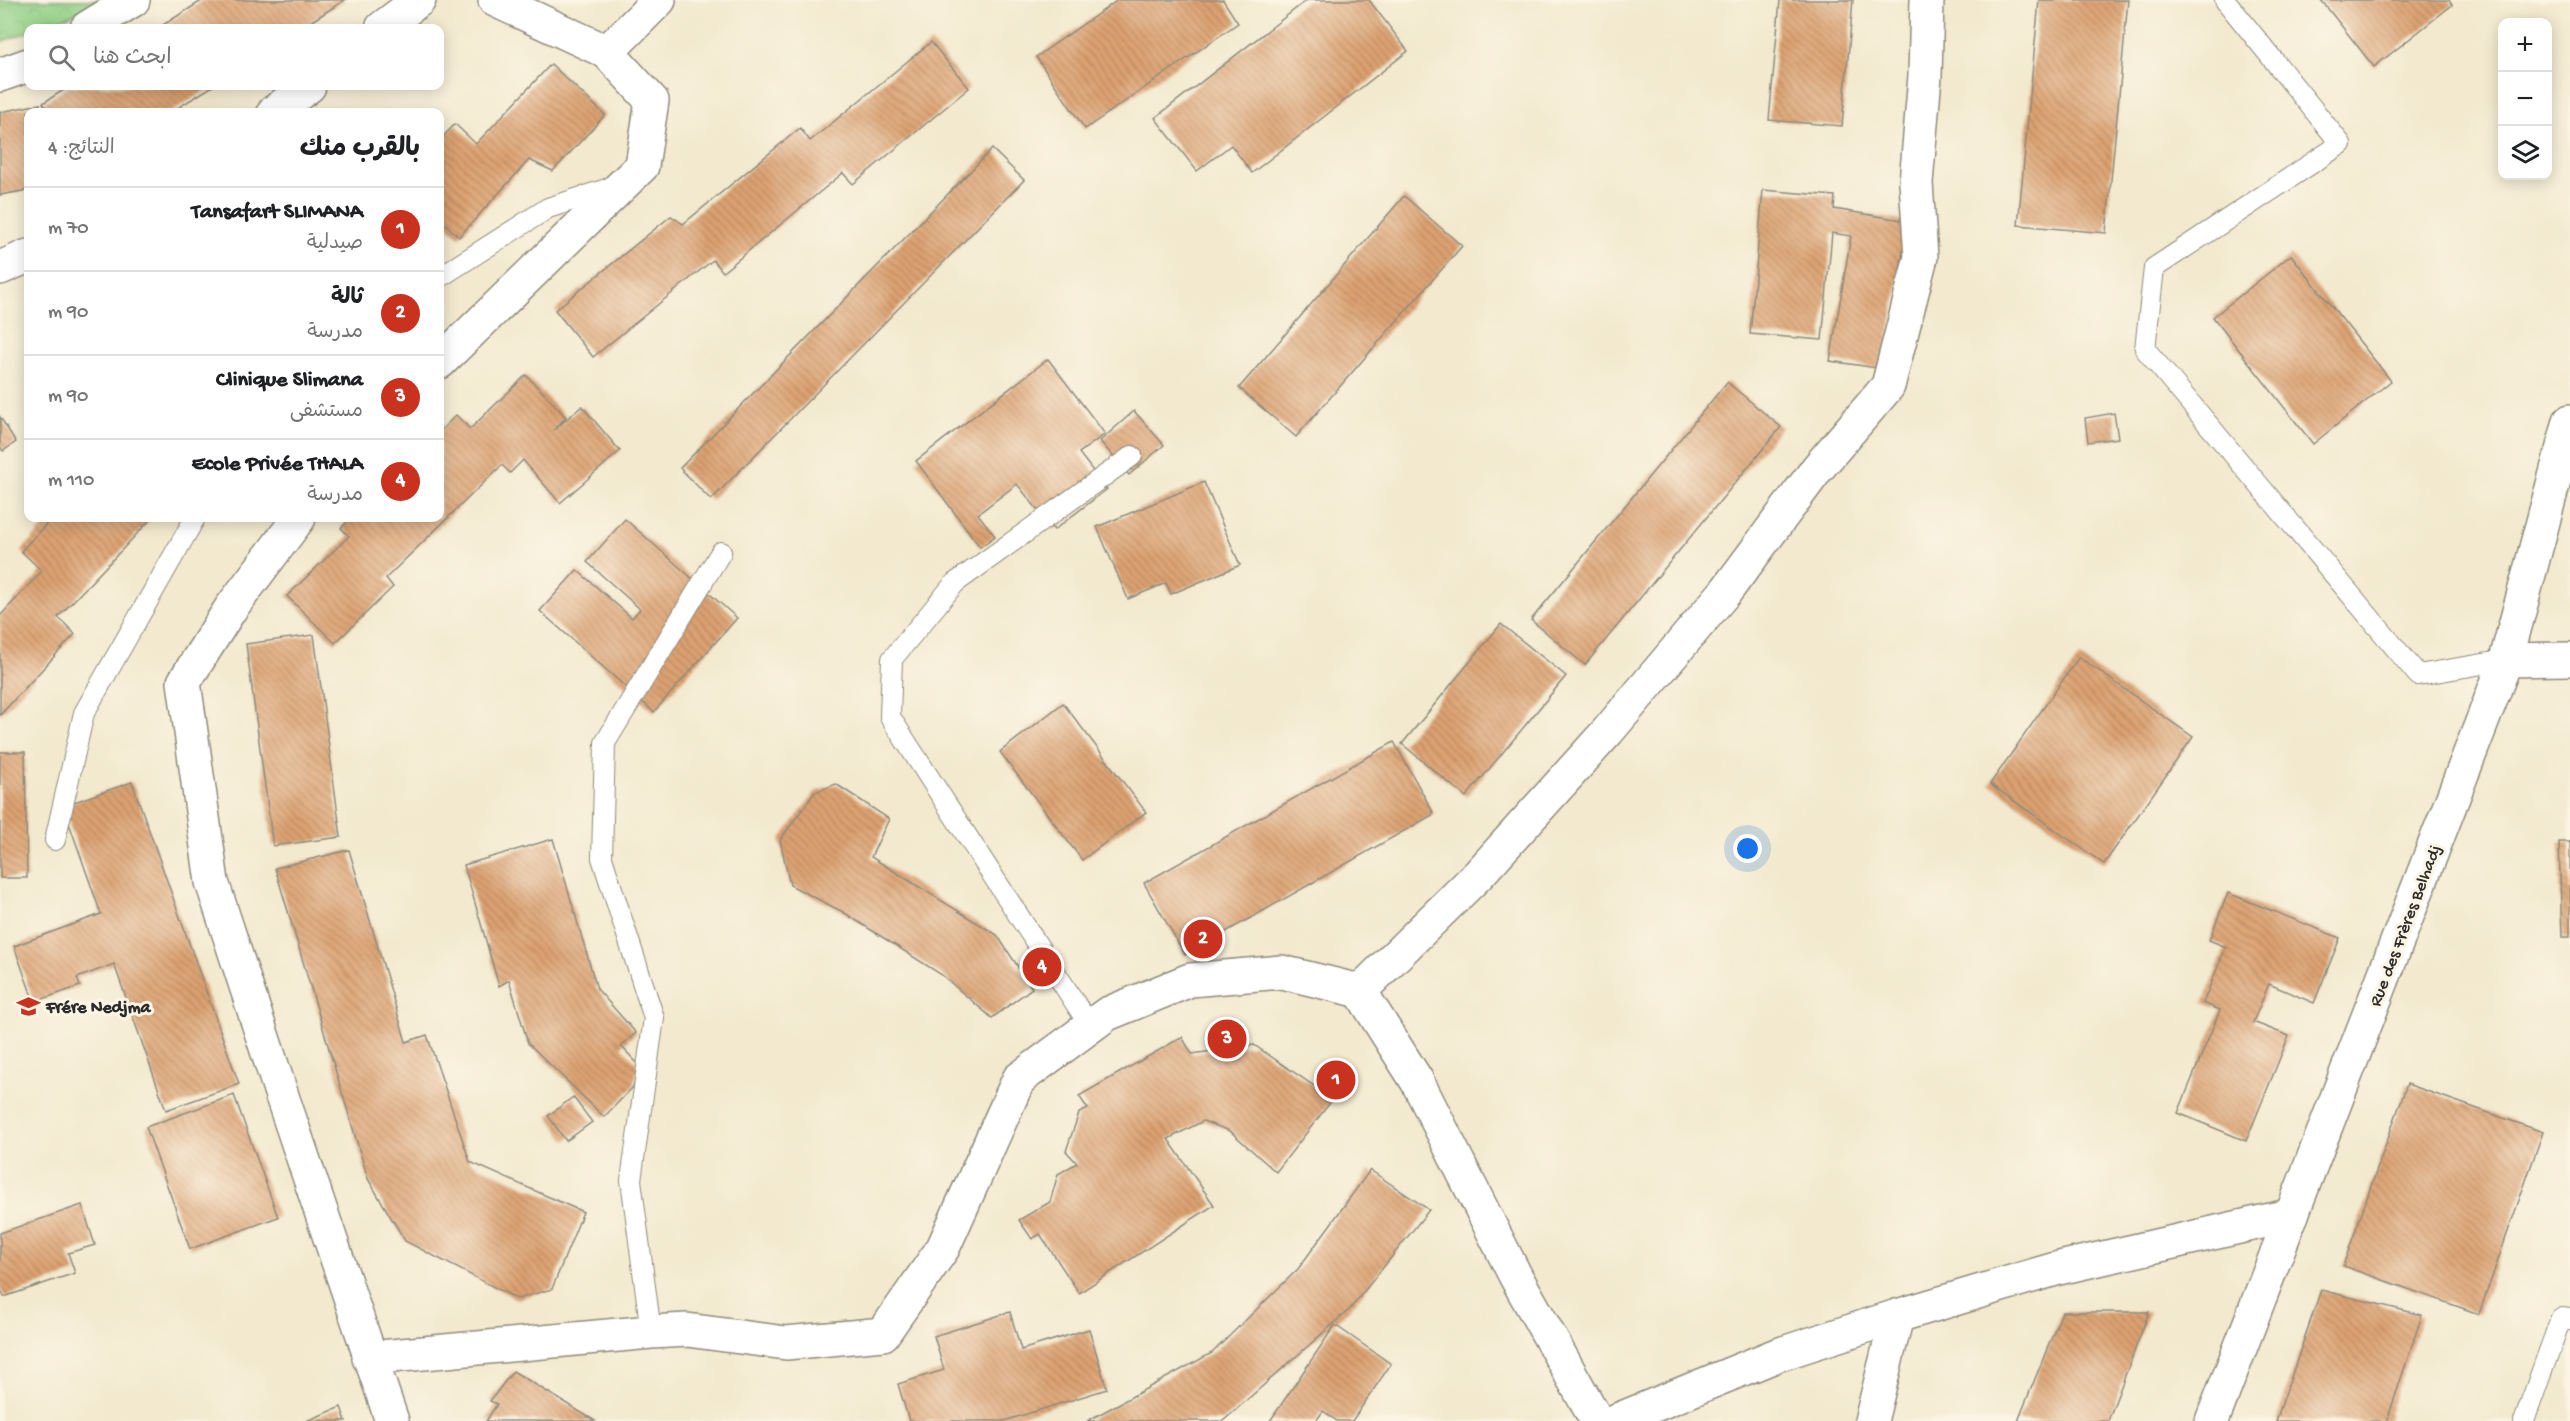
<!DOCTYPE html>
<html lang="ar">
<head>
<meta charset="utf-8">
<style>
	:root { --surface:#fff; --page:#f6f6f6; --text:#202124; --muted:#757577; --line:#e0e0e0; --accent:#c8321e }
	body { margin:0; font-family:"Gochi Hand","Playpen Sans Arabic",sans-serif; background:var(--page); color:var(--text); direction:rtl }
	.controls { position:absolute; right:18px; top:18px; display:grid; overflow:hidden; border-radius:12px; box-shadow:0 3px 15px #0003 }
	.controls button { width:54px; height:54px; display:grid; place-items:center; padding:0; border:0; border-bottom:2px solid var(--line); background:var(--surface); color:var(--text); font:30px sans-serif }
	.you { position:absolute; left:1748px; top:849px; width:21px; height:21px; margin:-15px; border:4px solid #fff; border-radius:50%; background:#1a73e8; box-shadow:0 0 0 9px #1a73e833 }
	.badge { display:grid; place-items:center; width:39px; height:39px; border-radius:50%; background:var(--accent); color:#fff; font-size:20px; font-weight:700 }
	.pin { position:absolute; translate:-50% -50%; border:3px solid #fff; box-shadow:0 2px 6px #0006 }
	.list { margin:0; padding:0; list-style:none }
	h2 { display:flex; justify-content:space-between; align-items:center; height:78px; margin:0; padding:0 24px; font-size:26px }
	h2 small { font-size:20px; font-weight:400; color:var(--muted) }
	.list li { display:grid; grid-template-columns:39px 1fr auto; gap:18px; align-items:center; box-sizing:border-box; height:84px; padding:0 24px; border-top:2px solid var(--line) }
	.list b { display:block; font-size:22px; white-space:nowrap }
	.list p { margin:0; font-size:20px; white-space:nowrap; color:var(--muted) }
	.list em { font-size:20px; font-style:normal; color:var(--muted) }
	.icon { flex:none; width:33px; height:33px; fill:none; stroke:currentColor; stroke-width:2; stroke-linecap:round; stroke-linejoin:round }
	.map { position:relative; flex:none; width:2570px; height:1421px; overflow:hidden; direction:ltr }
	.search { position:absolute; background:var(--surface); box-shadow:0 3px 15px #0003; left:24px; top:24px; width:420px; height:66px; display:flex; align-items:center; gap:15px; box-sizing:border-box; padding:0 21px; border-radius:12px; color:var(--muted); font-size:22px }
	.panel { position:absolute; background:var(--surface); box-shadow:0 3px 15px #0003; left:24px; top:108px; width:420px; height:414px; border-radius:12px; direction:rtl }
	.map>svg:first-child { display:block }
</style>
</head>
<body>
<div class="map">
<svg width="2570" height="1421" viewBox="0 0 2570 1421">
	<defs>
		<pattern id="park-crowns" width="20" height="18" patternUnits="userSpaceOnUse" patternTransform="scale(1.5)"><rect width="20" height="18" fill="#90d086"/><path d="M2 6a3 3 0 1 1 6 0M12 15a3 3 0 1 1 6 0" fill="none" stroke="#7cb374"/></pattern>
		<pattern id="building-back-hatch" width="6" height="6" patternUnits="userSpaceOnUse" patternTransform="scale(1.5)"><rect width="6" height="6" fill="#dda271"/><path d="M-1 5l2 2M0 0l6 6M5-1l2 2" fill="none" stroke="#b3845d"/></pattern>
	</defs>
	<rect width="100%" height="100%" fill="#fcf5e5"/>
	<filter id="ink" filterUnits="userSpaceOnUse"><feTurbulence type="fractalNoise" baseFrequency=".0167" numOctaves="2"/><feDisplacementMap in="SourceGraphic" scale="12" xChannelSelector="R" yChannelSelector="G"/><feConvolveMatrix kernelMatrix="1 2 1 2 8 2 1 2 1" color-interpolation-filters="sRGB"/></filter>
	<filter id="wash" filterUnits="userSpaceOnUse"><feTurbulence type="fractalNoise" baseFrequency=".008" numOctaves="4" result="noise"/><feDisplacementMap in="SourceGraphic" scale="24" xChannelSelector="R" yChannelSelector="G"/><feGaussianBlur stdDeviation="1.35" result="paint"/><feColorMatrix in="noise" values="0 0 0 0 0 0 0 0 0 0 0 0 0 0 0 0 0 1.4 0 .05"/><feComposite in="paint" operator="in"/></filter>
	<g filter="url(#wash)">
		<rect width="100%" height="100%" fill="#f2e9ce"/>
		<polygon fill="url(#park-crowns)" stroke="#5e7e58" stroke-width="1.5" points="0,0 99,0 83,11 36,28 28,28 28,32 0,42"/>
		<g id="blocks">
			<g fill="url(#building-back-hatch)">
				<polygon points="203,0 345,0 301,28 158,28"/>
				<polygon points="1118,0 1223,0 1238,23 1085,129 1036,57"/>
				<polygon points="1307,0 1369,0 1408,51 1252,173 1231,145 1197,171 1155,118"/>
				<polygon points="1780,0 1853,0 1842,126 1769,120"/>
				<polygon points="2039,0 2128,0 2106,233 2018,225"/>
				<polygon points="2321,0 2449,0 2452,5 2374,67"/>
				<polygon points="931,42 969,88 853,184 843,173 723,272 713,260 593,357 555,310 671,216 683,224 800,128 810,141"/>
				<polygon points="551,64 605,115 553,171 529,160 459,237 440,219 440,140 455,124 476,144"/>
				<polygon points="70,86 213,86 171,112 50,112 43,103"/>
				<polygon points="40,104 42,112 28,112 28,190 0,195 0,112"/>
				<polygon points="992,149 1024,180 711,500 680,468"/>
				<polygon points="1763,190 1835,196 1834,209 1908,221 1884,369 1830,361 1851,236 1832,233 1822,340 1750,334"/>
				<polygon points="1404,196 1462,246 1296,437 1239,388"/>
				<polygon points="2291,255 2391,381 2313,444 2213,317"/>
				<polygon points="1048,359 1105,434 1079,453 1107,489 1054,530 1017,484 978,514 995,536 980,547 916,461"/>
				<polygon points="526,375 566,417 554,430 582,406 620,451 560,503 523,460 510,473 502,465 386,578 393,587 335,643 287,596 349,536 341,528 351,518 440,518 440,431 456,415 470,429"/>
				<polygon points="1727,382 1781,427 1585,665 1531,620"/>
				<polygon points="1134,411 1164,445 1129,475 1100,441"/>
				<polygon points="2114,413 2118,438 2088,442 2085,418"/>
				<polygon points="0,417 16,442 3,451 0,447"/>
				<polygon points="1204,482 1240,565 1171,594 1166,583 1128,599 1097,527"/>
				<polygon points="52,518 152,518 58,617 75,634 0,715 0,616 42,571 21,551"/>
				<polygon points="625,519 737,618 654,712 540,611 577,570 632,618 640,609 587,562"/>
				<polygon points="1501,624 1566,676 1466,797 1402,744"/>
				<polygon points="314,635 341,837 273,846 246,644"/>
				<polygon points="2079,657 2193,737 2104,864 1990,784"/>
				<polygon points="1063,703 1146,812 1082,860 1000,752"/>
				<polygon points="1394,742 1434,814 1185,955 1144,883"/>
				<polygon points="0,752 25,752 27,878 0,878"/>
				<polygon points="132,782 239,1084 166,1110 114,964 77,978 80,986 34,1002 14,946 101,914 63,806"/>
				<polygon points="836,784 889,819 871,857 997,935 1032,988 992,1018 942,975 843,912 790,885 780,840 815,792"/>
				<polygon points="553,839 597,989 636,1033 621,1046 639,1065 633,1087 604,1117 528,1043 509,980 499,986 464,865"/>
				<polygon points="2559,842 2570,842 2570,937 2562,937"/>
				<polygon points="349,850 406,1042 427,1035 470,1162 583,1212 552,1289 517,1299 405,1241 368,1179 275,868"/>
				<polygon points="2228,893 2340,938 2314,1003 2269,984 2253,1022 2289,1036 2246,1141 2178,1113 2220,1010 2203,1003 2226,947 2209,940"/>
				<polygon points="1182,1037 1192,1054 1254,1045 1333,1099 1276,1172 1230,1131 1203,1121 1168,1139 1214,1205 1079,1293 1040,1234 1032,1239 1019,1220 1050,1202 1058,1174 1077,1163 1066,1151 1079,1113 1088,1109 1079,1096"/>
				<polygon points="2407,1084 2543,1132 2479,1314 2343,1266"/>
				<polygon points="234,1095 278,1217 190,1249 146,1127"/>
				<polygon points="573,1097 592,1122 566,1141 548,1116"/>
				<polygon points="1370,1170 1429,1210 1350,1309 1223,1421 1087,1421 1212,1353 1298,1269"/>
				<polygon points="82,1205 95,1245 68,1253 75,1273 4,1297 0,1287 0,1233"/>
				<polygon points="2321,1290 2422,1315 2387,1421 2276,1421"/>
				<polygon points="1010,1312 1021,1350 1089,1329 1107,1389 1004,1421 909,1421 898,1384 944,1370 934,1336"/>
				<polygon points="2062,1312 2149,1312 2108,1421 2018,1421"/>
				<polygon points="1335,1325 1391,1364 1352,1421 1337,1421 1323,1411 1316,1421 1270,1421"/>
				<polygon points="513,1371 595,1421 486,1421 497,1404 490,1401"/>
				<polygon points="341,1407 346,1421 306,1421"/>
			</g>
		</g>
	</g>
	<g filter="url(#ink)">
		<use href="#blocks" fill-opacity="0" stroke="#8e8a7c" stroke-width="1.5"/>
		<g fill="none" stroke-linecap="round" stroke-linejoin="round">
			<defs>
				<g id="lane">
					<polyline points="2225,0 2341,144 2154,268 2145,349 2418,675 2506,660"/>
					<polyline points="440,277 548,208 613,187"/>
					<polyline points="55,840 84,713 195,518"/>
					<polyline points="1090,1026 890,717 892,659 955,583 1132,456"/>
					<polyline points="651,1332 631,1180 654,1018 602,858 605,743 721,552"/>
					<polyline points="2524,1421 2561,1318 2570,1319"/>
				</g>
				<g id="street">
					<polyline points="87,28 133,0"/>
					<polyline points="382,28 419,0"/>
					<polyline points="607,52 659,0"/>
					<polyline points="0,75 28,65"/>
					<polyline points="274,112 309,86"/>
					<polyline points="0,268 28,256"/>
					<polyline points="440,362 642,166 652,101 607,52 495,0"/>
					<polyline points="299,518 231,608 184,682 212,882 282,1096 392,1421"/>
					<polyline points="2506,660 2570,659"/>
					<polyline points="369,1358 651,1332 687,1330 786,1343 883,1334 943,1248 1019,1079 1107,1014 1190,980 1282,972 1360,991"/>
					<polyline points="1597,1421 1516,1277 1417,1081 1360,991 1479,874 1608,731 1726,591 1817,469 1888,386 1921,257 1916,183 1925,76 1927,0"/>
					<polyline points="1615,1421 1777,1355 1897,1316 2059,1268 2292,1215"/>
					<polyline points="1871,1421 1897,1316"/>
				</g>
				<polyline id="secondary" points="2212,1421 2506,660 2570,421"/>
			</defs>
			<use href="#lane" stroke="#8e8a7c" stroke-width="22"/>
			<use href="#street" stroke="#8e8a7c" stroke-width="36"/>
			<use href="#secondary" stroke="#8e8a7c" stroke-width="36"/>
			<use href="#lane" stroke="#fff" stroke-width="20"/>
			<use href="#street" stroke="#fff" stroke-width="33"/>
			<use href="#secondary" stroke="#fff" stroke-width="33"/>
		</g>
	</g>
	<defs>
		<symbol id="school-bare" viewBox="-9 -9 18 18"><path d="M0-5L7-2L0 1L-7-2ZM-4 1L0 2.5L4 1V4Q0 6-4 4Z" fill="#c8321e" stroke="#fcf5e5" stroke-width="2.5" paint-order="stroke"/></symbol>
	</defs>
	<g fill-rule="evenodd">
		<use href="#school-bare" x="12" y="990" width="33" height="33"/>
	</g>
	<g text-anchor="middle" stroke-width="6" stroke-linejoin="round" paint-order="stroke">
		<g font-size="18" fill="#2b2b2b" stroke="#fcf5e5">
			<text transform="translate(2404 925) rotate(-69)" y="6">Rue des Frères Belhadj</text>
		</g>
		<g font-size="18" font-weight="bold" fill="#2b2b2b" stroke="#fcf5e5" text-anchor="start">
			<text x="46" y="1012">Frére Nedjma</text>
		</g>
	</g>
</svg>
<div class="controls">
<button>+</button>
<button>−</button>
<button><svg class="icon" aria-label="layers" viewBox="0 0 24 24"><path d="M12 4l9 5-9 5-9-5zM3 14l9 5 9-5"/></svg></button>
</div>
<div class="you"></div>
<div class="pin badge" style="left:1336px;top:1080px">1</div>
<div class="pin badge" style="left:1203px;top:939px">2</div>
<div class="pin badge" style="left:1227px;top:1039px">3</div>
<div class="pin badge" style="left:1042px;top:967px">4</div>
<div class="search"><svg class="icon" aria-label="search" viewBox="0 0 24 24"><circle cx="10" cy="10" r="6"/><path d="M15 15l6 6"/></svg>ابحث هنا</div>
<section class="panel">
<h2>بالقرب منك<small>النتائج: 4</small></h2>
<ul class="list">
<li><span class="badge">1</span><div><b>Tansafart SLIMANA</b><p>صيدلية</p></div><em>70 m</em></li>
<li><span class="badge">2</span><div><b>ثالة</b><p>مدرسة</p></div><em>90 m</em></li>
<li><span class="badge">3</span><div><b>Clinique Slimana</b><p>مستشفى</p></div><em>90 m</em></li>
<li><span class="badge">4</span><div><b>Ecole Privée THALA</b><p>مدرسة</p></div><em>110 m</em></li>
</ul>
</section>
</div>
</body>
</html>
